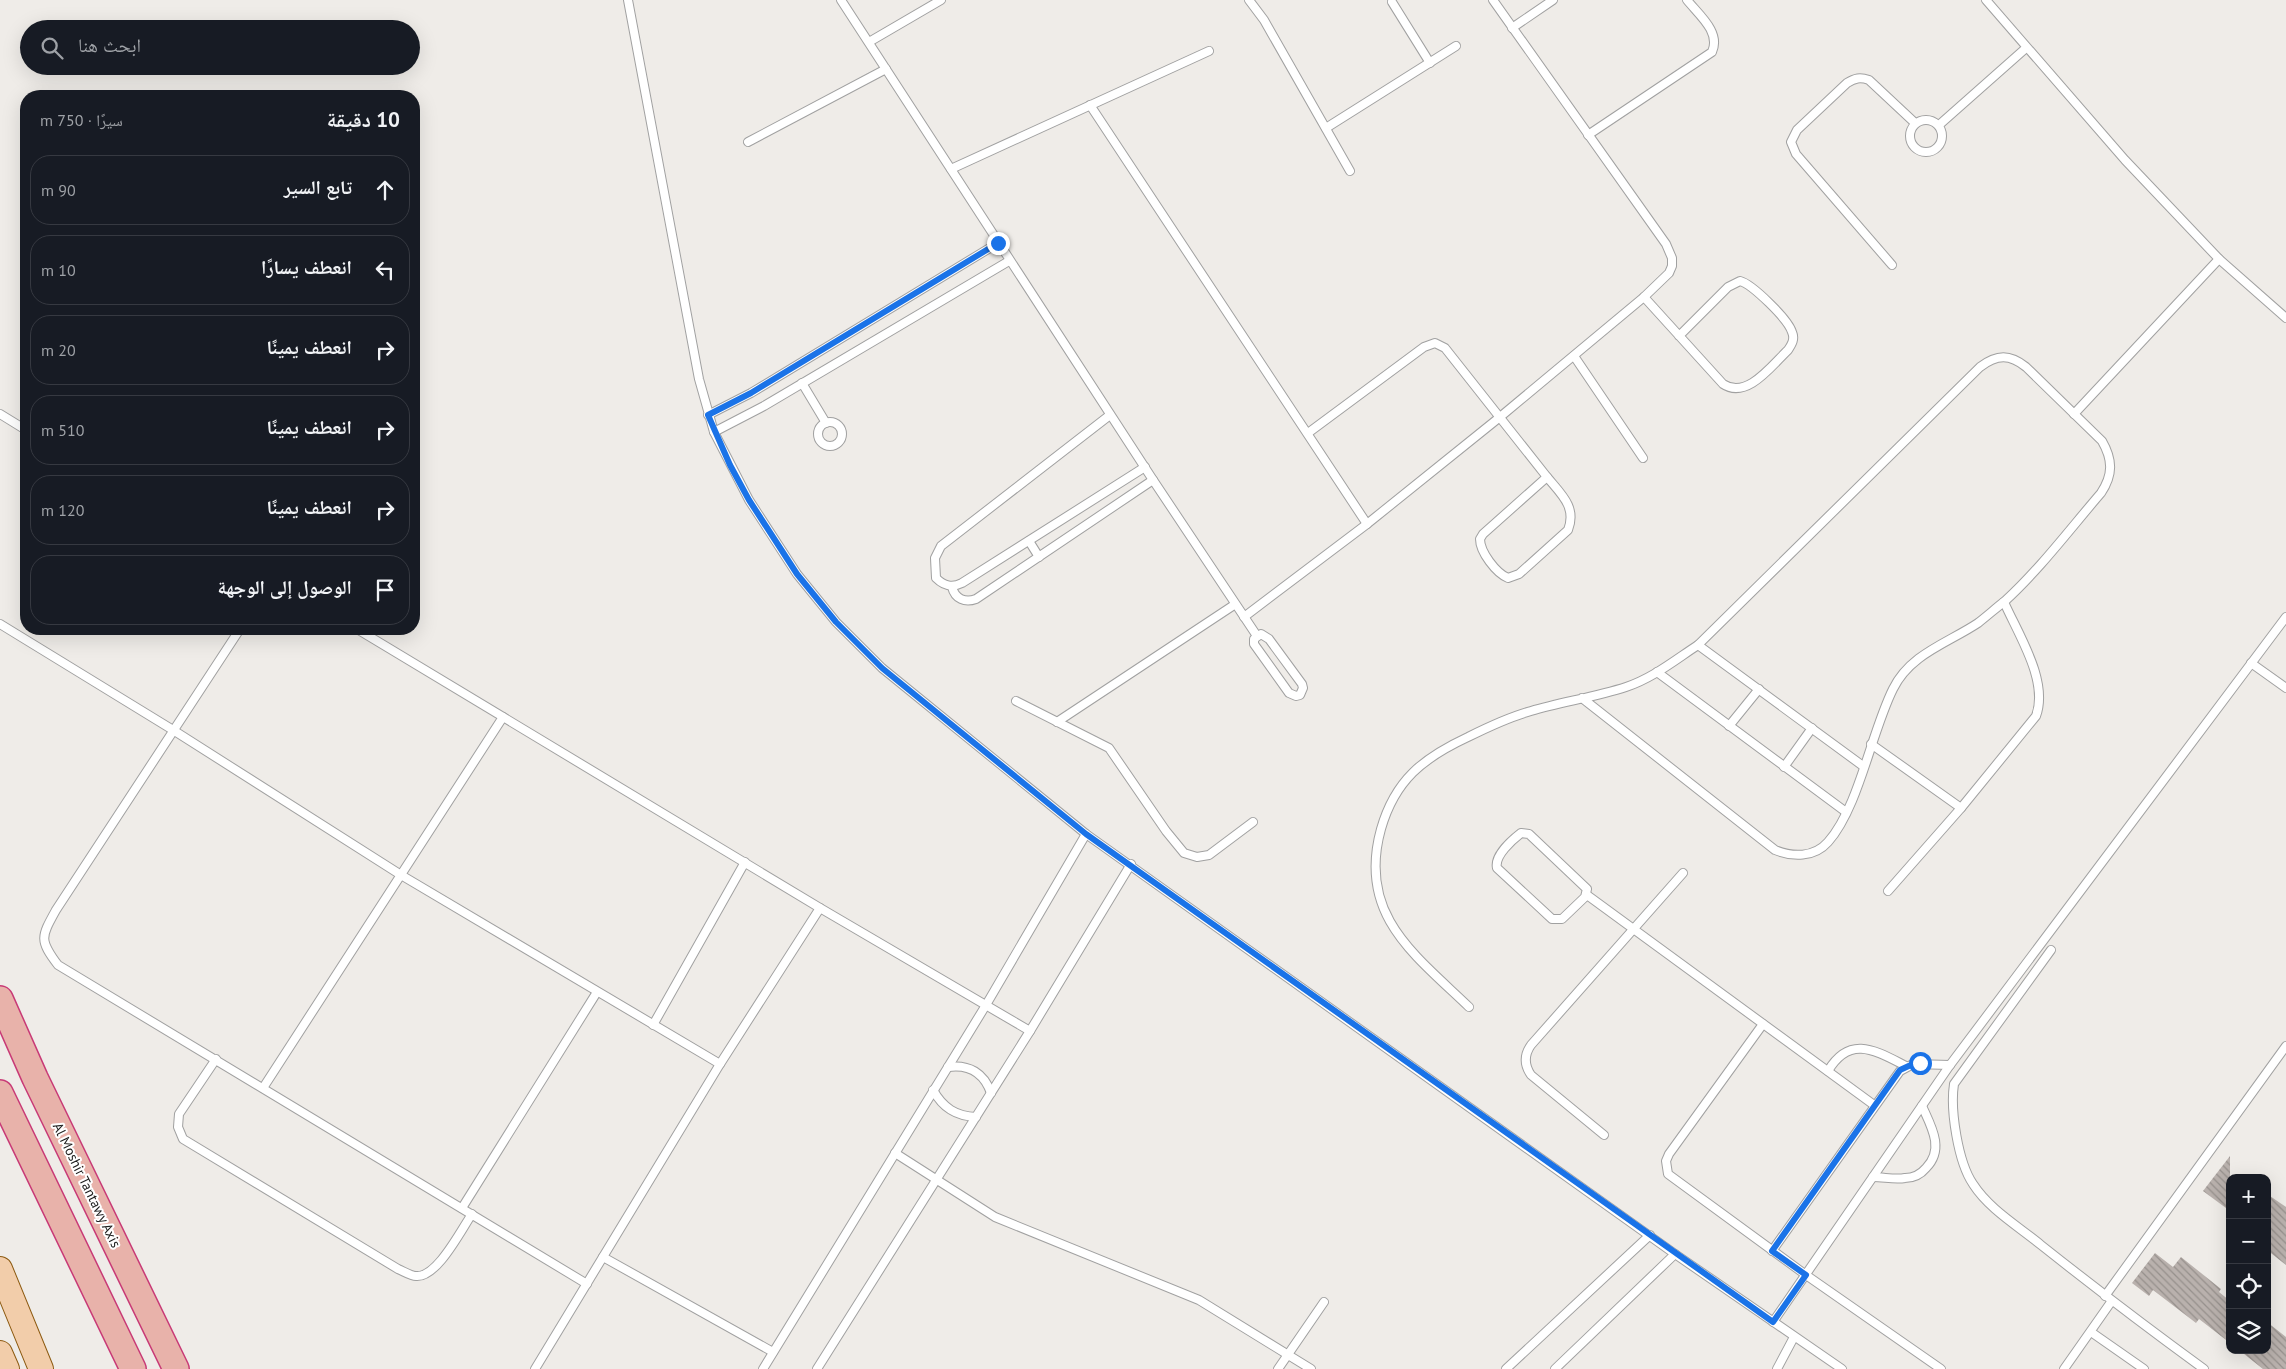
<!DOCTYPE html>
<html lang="ar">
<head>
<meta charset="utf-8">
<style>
	:root { --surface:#171b24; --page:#242831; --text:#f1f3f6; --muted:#9ea1a6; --line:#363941 }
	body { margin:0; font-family:"PT Sans","Noto Naskh Arabic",sans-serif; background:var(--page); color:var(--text); direction:rtl }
	.controls { position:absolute; right:15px; bottom:15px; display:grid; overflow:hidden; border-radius:10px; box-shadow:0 5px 20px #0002 }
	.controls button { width:45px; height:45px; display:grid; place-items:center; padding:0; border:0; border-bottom:1px solid var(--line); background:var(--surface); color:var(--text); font:25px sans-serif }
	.stop { position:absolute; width:15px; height:15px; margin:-11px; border:4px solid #1a73e8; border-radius:50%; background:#fff }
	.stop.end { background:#1a73e8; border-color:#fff; box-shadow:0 1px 5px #0008 }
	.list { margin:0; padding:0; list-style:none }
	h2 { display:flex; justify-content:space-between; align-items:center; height:65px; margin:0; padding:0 20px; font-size:21px }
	h2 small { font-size:16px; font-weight:400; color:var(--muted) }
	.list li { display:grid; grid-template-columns:32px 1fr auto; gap:15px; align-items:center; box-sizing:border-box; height:70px; margin:0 10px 10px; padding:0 10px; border:1px solid var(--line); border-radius:20px }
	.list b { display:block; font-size:19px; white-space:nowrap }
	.list em { font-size:16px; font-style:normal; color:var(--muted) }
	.icon { flex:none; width:28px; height:28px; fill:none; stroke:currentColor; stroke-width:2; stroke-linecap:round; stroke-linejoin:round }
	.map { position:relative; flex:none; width:2286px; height:1369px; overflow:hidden; direction:ltr }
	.search { position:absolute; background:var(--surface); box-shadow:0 5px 20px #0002; left:20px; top:20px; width:400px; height:55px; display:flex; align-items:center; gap:12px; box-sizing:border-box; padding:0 18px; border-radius:28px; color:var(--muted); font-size:19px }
	.panel { position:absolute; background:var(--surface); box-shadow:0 5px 20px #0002; left:20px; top:90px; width:400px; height:545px; border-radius:20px; direction:rtl }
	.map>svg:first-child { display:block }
</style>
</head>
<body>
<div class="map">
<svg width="2286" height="1369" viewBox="0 0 2286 1369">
	<defs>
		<pattern id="building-back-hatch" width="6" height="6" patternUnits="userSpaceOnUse" patternTransform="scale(1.25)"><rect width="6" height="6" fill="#b9b1ad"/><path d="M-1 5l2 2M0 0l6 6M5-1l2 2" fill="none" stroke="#96908c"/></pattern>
	</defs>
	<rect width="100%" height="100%" fill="#efece8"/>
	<g fill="url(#building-back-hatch)">
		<polygon points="2230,1156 2230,1211 2203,1191"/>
		<polygon points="2267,1194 2286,1207 2286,1265 2267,1250"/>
		<polygon points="2155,1253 2173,1267 2181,1257 2221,1289 2219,1292 2230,1301 2230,1343 2199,1319 2196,1323 2153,1290 2149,1296 2132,1283"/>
		<polygon points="2267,1322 2286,1337 2286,1369 2263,1369 2239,1350 2267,1350"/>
	</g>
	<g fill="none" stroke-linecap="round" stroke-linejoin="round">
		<defs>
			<g id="service">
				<polyline points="628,0 699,379 714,432 749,500 797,574 836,622 882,668 1086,834 1675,1254 1842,1369"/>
				<polyline points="841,0 1153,480 1257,636"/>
				<polyline points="1249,0 1264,20 1350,171"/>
				<polyline points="1986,0 2125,160 2219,259 2286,318"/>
				<polyline points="1392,2 1430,63"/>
				<polyline points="1512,28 1553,0"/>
				<polyline points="869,42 941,0"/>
				<polyline points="1090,105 1367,524"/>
				<circle cx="1926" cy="136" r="16"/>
				<polyline points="1939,125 2026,48"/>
				<polyline points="1326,128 1456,46"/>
				<path d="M1588 135 1712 52C1721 32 1699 15 1687 0"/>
				<polyline points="748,142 886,69"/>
				<polyline points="951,169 1209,51"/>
				<path d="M1892 265 1796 154 1791 142 1797 130 1847 83C1855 78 1860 77 1869 80L1915 123"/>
				<path d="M1644 297 1723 384C1747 400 1772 365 1788 350 1792 344 1795 339 1792 332 1788 319 1752 284 1740 281L1728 287 1679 336"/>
				<polyline points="1574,356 1643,458"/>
				<polyline points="802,383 826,423"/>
				<polyline points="0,414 26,430"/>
				<polyline points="2074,414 2219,259"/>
				<polyline points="708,415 751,393 998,243"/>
				<path d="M1110 415 941 546 935 558 936 578C944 586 952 588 962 583L1145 467"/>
				<circle cx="830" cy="434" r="12"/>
				<polyline points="714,432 764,406 1009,261"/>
				<polyline points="1308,433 1424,347 1435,343 1445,348 1547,477"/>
				<path d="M1547 477C1561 494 1577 507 1568 530L1519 574 1508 578C1496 573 1480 552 1480 539L1483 534Z"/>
				<polyline points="1029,541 1039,557"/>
				<path d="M952 587C955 599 965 603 976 599L1153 480"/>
				<polyline points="1244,617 1367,524 1500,417 1644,297 1669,273 1672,266 1672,258 1666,244 1493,0"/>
				<polyline points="0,624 173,730 401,875 720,1064"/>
				<path d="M240 629 56 910C41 937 39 940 58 965L587 1284"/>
				<polyline points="357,629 820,908 1030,1031"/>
				<polygon points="1261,634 1269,639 1302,684 1303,688 1300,695 1296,696 1289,693 1254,644 1254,639"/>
				<polyline points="1698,645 1863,766"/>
				<polyline points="2251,663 2286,688"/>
				<polyline points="1657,672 1846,812"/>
				<polyline points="1016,701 1109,748 1166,831 1184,853 1197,857 1209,855 1253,822"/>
				<polyline points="1057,722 1234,605"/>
				<polyline points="1729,726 1759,689"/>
				<polyline points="1871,744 1961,808"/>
				<polyline points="1784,767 1812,728"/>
				<path d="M1521 833 1529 834 1587 889 1585 897 1562 919H1552L1497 868C1494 856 1512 840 1521 833Z"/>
				<path d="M1888 891 1961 808 2036 716C2049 681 2018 634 2004 602"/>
				<polyline points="1587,895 1874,1105"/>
				<path d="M2051 950 1954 1084C1950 1110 1958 1162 1973 1184 1989 1209 2018 1226 2041 1245 2094 1287 2149 1329 2204 1369"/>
				<path d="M1469 1007C1415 955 1357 915 1381 829 1395 780 1423 758 1468 737 1488 727 1509 717 1531 711 1562 702 1595 697 1626 687 1653 678 1675 660 1698 645L1980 367C1997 354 2010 354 2026 367L2102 441C2113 460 2113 475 2101 493 2070 529 2040 569 2005 601 1996 608 1987 616 1978 623 1948 643 1910 654 1893 689 1871 733 1859 807 1828 842 1814 858 1792 857 1775 850L1582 698"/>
				<polyline points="1763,1024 1669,1154 1666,1161 1668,1174 1806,1275 1941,1369"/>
				<polyline points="653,1025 745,862"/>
				<path d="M216 1059 179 1114 178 1127 183 1139 398 1269C403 1271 411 1276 416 1276 437 1278 461 1230 472 1214"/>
				<path d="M948 1067C969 1064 984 1073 991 1093"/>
				<path d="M1828 1071C1850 1034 1876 1051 1906 1066"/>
				<polyline points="263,1088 503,717"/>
				<path d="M933 1090C943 1108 956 1116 976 1117"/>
				<path d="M1604 1135 1531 1075C1524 1065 1524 1055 1531 1045L1683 873"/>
				<polyline points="895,1153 995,1217 1199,1300 1311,1369"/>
				<path d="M1873 1177C1884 1177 1895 1180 1905 1178 1913 1178 1921 1174 1926 1168 1945 1149 1931 1126 1922 1106"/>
				<polyline points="462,1208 597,992"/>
				<polyline points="1772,1251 1900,1071 1913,1064 1950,1065"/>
				<polyline points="603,1257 773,1352"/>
				<polyline points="2105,1296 2286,1046"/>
				<polyline points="1773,1322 1950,1065 2286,617"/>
				<polyline points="2091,1332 2144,1369"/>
				<polyline points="535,1369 720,1064 820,908"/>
				<polyline points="763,1369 986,1005 1086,834"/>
				<polyline points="817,1369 1030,1031 1131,864"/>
				<polyline points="1278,1369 1324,1302"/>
				<polyline points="1506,1369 1650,1235"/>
				<polyline points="1555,1369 1675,1254"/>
				<polyline points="1777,1369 1794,1337"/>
				<polyline points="2064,1369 2111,1302"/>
			</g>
			<g id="primary">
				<polyline points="0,1269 41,1369"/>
				<polyline points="0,1353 7,1369"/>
			</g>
			<g id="trunk">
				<polyline points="0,999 35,1078 176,1369"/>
				<polyline points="0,1093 133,1369"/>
			</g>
		</defs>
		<use href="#service" stroke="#a1a1a1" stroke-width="10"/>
		<use href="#primary" stroke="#8c5910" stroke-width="26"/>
		<use href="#trunk" stroke="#c83a76" stroke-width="28"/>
		<use href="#service" stroke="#fff" stroke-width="8"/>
		<use href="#primary" stroke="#f2cdaa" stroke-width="24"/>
		<use href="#trunk" stroke="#e8b2aa" stroke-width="25"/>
	</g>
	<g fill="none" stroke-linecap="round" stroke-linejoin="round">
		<polyline stroke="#1a73e8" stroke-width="6" points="998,243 751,393 708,415 730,465 749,500 797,574 836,622 882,668 1086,834 1773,1322 1806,1275 1772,1251 1900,1070 1913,1064 1920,1063"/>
	</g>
	<g text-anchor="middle" stroke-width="4" stroke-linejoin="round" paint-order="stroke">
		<g font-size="14" fill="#202020" stroke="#fff">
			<text transform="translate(87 1185) rotate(64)" y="5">Al Moshir Tantawy Axis</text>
		</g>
	</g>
</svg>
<div class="controls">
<button>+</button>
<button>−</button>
<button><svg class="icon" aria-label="locate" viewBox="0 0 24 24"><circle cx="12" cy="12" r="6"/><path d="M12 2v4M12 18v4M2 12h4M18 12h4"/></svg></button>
<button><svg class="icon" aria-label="layers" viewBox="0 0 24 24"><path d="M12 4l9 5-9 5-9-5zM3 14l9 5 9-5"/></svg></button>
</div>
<div class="stop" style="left:1920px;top:1063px"></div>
<div class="stop end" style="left:998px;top:243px"></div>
<div class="search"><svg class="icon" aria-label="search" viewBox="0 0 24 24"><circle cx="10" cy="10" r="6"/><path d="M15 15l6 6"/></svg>ابحث هنا</div>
<section class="panel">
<h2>10 دقيقة<small>سيرًا · 750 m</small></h2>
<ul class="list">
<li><svg class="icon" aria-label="ahead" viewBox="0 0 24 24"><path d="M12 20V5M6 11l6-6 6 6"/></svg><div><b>تابع السير</b></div><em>90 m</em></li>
<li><svg class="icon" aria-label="left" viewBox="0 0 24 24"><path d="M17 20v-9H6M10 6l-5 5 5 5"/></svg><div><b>انعطف يسارًا</b></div><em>10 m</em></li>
<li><svg class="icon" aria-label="right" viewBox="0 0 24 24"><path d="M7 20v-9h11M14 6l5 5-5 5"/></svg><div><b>انعطف يمينًا</b></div><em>20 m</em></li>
<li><svg class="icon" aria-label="right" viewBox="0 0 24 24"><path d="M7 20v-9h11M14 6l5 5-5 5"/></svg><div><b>انعطف يمينًا</b></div><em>510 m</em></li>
<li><svg class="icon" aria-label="right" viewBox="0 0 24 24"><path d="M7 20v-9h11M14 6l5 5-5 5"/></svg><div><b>انعطف يمينًا</b></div><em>120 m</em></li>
<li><svg class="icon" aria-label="arrive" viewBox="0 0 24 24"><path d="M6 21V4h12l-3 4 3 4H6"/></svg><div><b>الوصول إلى الوجهة</b></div></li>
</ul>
</section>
</div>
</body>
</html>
